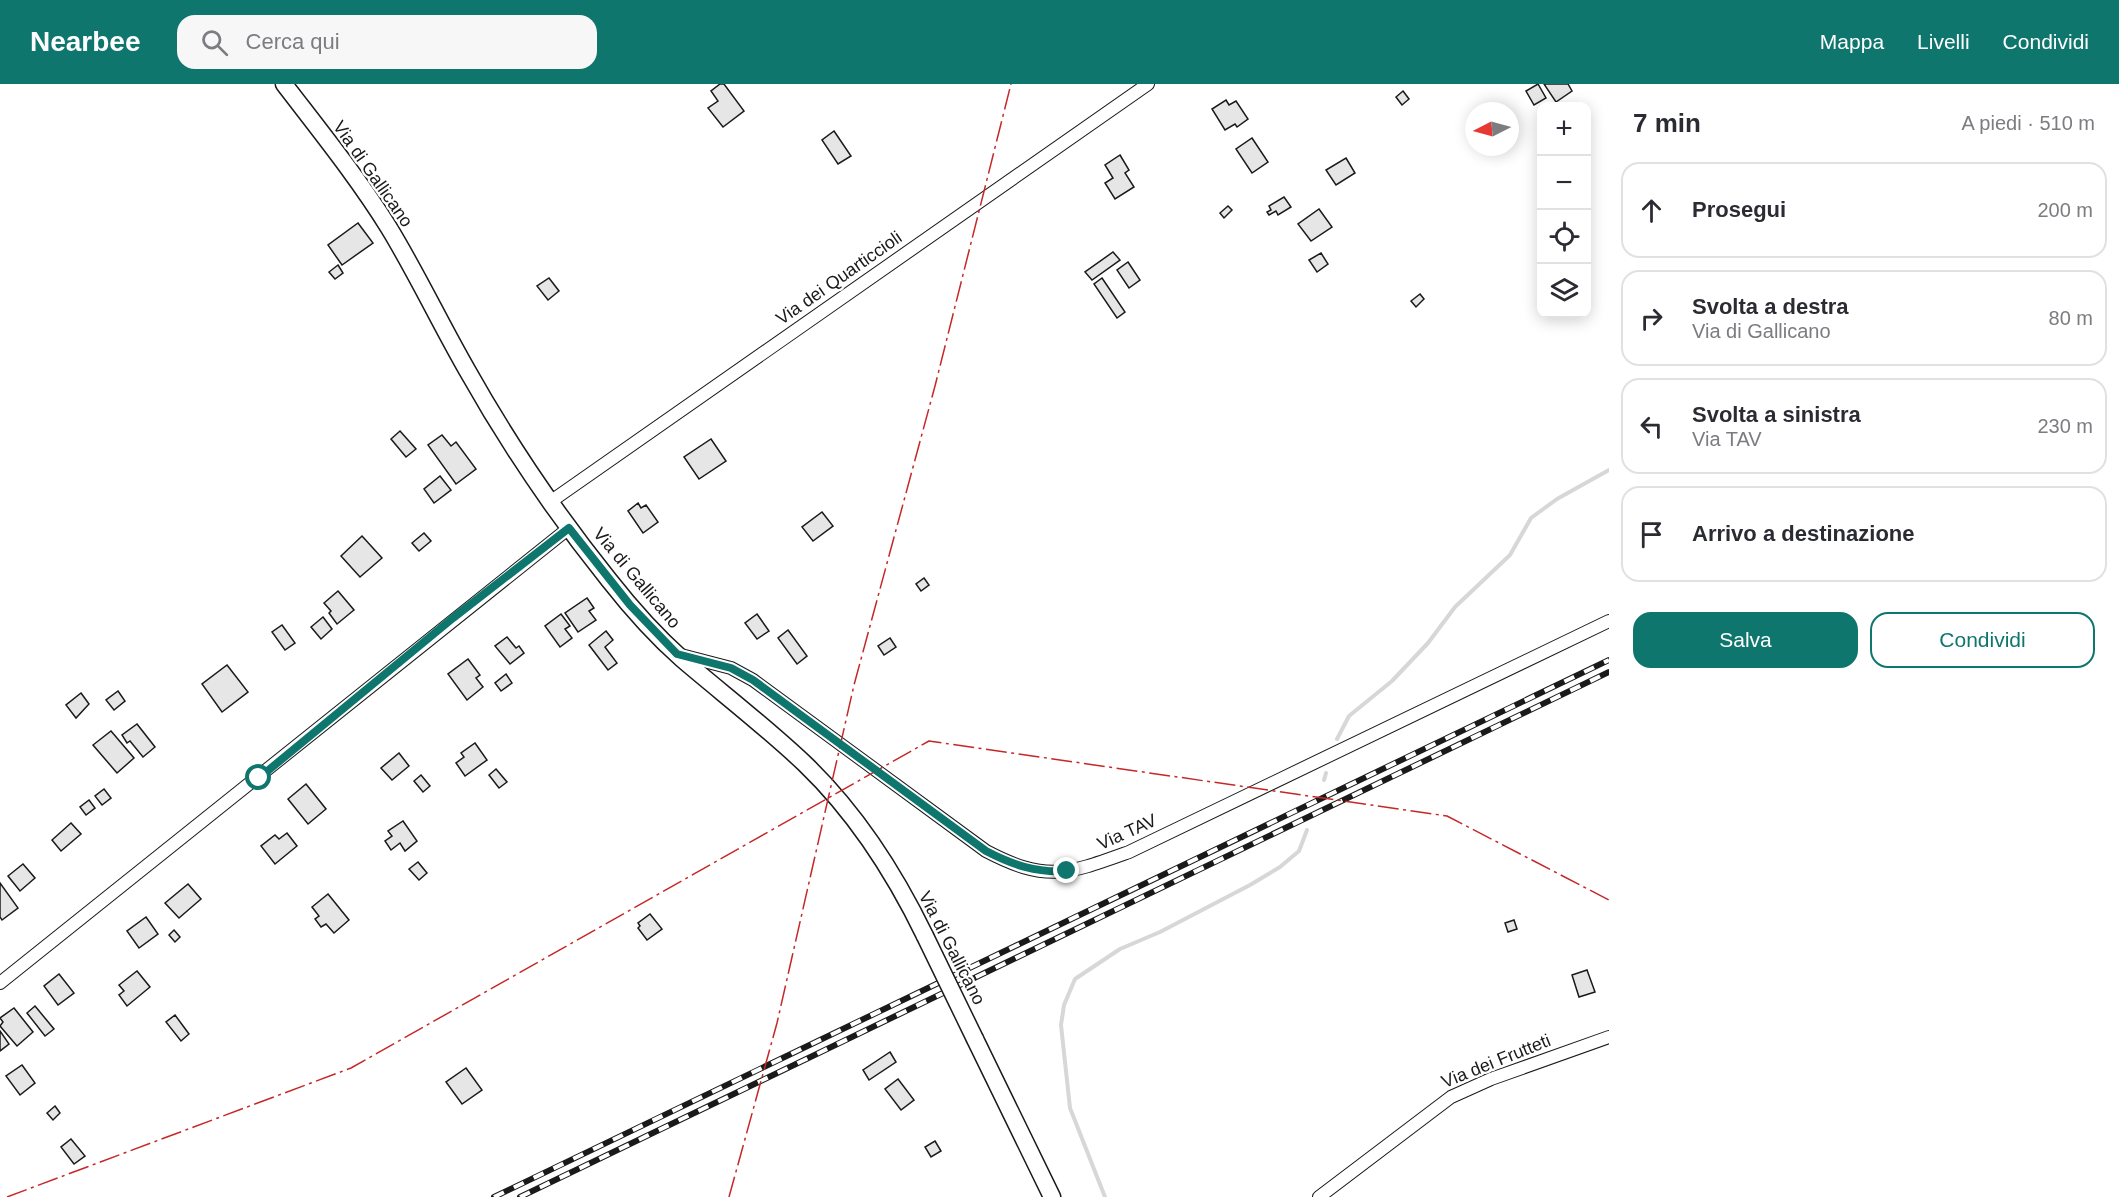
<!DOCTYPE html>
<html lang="it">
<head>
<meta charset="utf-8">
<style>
	:root { --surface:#fff; --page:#f7f7f7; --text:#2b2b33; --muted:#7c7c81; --line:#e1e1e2; --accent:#0f766e }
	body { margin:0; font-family:Arial,sans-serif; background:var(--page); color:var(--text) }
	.controls { position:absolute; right:18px; top:18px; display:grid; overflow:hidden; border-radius:12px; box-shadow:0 3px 15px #0003 }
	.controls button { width:54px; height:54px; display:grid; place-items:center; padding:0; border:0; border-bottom:2px solid var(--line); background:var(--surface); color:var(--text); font:30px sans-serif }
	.compass { position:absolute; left:1465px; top:18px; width:54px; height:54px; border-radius:50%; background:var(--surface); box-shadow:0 3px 15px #0003; rotate:264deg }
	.stop { position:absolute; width:18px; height:18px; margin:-14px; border:4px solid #0f766e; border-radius:50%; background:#fff }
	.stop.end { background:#0f766e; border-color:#fff; box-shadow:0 2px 6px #0008 }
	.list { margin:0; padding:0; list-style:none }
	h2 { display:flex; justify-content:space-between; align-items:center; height:78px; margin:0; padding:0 24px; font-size:26px }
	h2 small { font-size:20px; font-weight:400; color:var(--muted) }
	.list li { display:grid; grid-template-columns:39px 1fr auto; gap:18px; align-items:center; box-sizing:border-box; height:96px; margin:0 12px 12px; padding:0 12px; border:2px solid var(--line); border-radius:18px }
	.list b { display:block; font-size:22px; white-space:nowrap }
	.list p { margin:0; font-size:20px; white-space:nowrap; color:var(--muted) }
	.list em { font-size:20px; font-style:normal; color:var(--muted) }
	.actions { display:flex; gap:12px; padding:18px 24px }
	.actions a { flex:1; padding:14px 0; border:2px solid var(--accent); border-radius:18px; text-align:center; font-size:21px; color:var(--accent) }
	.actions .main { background:var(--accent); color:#fff }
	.icon { flex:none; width:33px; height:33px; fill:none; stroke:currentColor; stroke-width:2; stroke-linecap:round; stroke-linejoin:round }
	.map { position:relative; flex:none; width:1609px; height:1113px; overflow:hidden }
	header { display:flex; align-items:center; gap:36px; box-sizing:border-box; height:84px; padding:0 30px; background:var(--accent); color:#fff }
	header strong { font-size:28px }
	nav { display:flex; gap:33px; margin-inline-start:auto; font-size:21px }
	.search { width:420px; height:54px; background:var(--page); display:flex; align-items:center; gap:15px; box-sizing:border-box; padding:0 21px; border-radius:18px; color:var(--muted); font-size:22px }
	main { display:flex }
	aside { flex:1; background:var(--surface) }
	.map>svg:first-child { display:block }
</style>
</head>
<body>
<header>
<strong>Nearbee</strong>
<div class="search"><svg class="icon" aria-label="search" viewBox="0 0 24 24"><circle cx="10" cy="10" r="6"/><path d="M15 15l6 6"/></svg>Cerca qui</div>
<nav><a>Mappa</a><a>Livelli</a><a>Condividi</a></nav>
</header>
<main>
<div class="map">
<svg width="1609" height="1113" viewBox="0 0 1609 1113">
	<rect width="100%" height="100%" fill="#fff"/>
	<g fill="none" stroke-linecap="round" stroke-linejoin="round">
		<g stroke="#d7d7d7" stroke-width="4">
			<polyline points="1337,655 1349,632 1392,597 1428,559 1455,523 1510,471 1531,434 1557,415 1609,386"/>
			<polyline points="1324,696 1326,689"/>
			<polyline points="1105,1113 1070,1024 1061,941 1064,921 1075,895 1120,865 1160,848 1250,801 1280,783 1299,767 1307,746"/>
		</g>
	</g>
	<g fill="#e6e6e6" stroke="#1a1a1a" stroke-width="1.5">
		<polygon points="720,0 724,0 744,27 723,43 708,24 718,17 711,7"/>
		<polygon points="1538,0 1546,14 1534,21 1526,7"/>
		<polygon points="1544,0 1568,0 1572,7 1556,18"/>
		<polygon points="1403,7 1409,15 1402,21 1396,13"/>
		<polygon points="1226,16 1229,21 1236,17 1248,35 1237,43 1235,40 1225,46 1212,25"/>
		<polygon points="834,47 851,72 838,80 822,56"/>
		<polygon points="1252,54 1268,78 1252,89 1236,65"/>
		<polygon points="1120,71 1129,86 1125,89 1134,103 1115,115 1105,99 1113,94 1105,81"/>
		<polygon points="1346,74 1355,89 1336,101 1326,86"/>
		<polygon points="1284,113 1291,123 1278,131 1276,127 1269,131 1267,128 1271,126 1269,122"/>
		<polygon points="1228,122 1232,126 1224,134 1220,129"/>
		<polygon points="1319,125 1332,143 1311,157 1298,140"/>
		<polygon points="358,139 373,159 342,181 328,161"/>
		<polygon points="1113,168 1120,176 1092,196 1085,188"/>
		<polygon points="1321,169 1328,180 1317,188 1309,176"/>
		<polygon points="1128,178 1140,196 1129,204 1117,186"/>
		<polygon points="338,181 343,189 335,195 329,188"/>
		<polygon points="549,194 559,207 548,216 537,202"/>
		<polygon points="1102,194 1125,228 1117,234 1094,200"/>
		<polygon points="1420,210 1424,215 1416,223 1411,217"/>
		<polygon points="400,347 416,365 406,373 391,355"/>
		<polygon points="442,351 451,362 456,358 476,385 456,400 428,361"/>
		<polygon points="711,355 726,377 699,395 684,373"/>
		<polygon points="440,392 451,406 434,419 424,405"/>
		<polygon points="638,419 641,424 646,421 658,438 643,449 628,427"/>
		<polygon points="822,428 833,442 813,457 802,443"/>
		<polygon points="424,449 431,457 419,467 412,459"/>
		<polygon points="362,452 382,474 360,493 341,472"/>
		<polygon points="924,494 929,501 921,507 916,500"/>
		<polygon points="338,507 354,526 337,540 329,529 331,527 324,519"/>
		<polygon points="587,514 594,524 589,527 596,536 578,548 565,529"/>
		<polygon points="561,530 570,542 565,545 572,554 560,563 545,542"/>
		<polygon points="757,530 769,547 757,555 745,539"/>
		<polygon points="323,533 332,545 321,555 311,543"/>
		<polygon points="282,541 295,559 285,566 272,548"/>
		<polygon points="788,546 807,572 797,580 778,554"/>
		<polygon points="606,547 613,556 605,563 617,579 608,586 589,561"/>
		<polygon points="507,553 516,564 519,562 524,569 510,580 495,562"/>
		<polygon points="890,554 896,563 884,571 878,562"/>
		<polygon points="468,575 480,591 476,594 483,603 467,616 448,590"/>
		<polygon points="227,581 248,608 222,628 202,600"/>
		<polygon points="506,590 512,599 501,607 495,599"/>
		<polygon points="118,607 125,617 114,626 106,616"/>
		<polygon points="81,609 89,620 76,634 66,621"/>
		<polygon points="137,640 155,663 143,673 130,657 127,659 122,651"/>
		<polygon points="111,647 134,674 117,689 93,661"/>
		<polygon points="475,659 487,676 465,692 456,679 464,673 461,669"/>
		<polygon points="399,669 409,682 392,696 381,684"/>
		<polygon points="496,685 507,698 499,704 489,691"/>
		<polygon points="421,691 430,702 423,708 414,697"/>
		<polygon points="306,700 326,725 308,740 288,715"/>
		<polygon points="104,705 111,714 102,721 95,712"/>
		<polygon points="89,716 95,724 86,731 80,723"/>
		<polygon points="403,737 417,757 405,767 400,759 391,766 385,757 392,752 388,747"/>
		<polygon points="71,739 81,750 61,767 52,756"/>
		<polygon points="287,749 297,762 275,780 261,762 275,751 279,755"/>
		<polygon points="418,778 427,789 419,796 409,785"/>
		<polygon points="23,780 35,794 20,807 8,792"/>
		<polygon points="0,799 18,824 2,836 0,833"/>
		<polygon points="188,800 201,815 179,834 165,819"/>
		<polygon points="328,810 349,836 334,849 326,840 321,843 315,835 319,832 312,823"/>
		<polygon points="650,830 662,845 647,856 638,844 640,842 638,839"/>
		<polygon points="146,833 158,850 139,864 127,847"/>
		<polygon points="1514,836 1517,845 1508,848 1505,839"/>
		<polygon points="174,846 180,853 175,858 169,851"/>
		<polygon points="1587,886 1595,908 1579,913 1572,891"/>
		<polygon points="137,887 150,903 127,922 119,911 124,907 119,901"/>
		<polygon points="59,890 74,909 58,921 44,902"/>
		<polygon points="35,922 54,945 45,952 27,929"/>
		<polygon points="14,924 33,948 17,962 0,942 3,938 0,934"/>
		<polygon points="175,931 189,950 181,957 166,938"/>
		<polygon points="0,947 9,960 0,967"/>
		<polygon points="890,968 896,978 869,996 863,986"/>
		<polygon points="22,981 35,999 20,1011 6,992"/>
		<polygon points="466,984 482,1006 462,1020 446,998"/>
		<polygon points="898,995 914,1016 901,1026 885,1005"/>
		<polygon points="55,1022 60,1029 53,1036 47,1029"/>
		<polygon points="71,1055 85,1072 74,1080 61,1063"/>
		<polygon points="935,1057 941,1067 931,1073 925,1063"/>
	</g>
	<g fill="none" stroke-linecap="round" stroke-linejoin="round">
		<defs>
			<g id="street">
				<polyline points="550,418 1148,0"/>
				<path d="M681 571 731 584 753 596 986 767C1047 799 1068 790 1129 768L1609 537"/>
				<polyline points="0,899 569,444"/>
				<polyline points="1319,1113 1451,1013 1491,995 1609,953"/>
			</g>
			<g id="secondary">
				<path d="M284 0C320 47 358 94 389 144 417 190 440 239 467 286 508 359 556 430 609 496 631 524 655 551 682 575 723 610 766 643 805 680 856 729 894 788 925 852"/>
				<polyline points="975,955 1052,1113"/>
			</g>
		</defs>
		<use href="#street" stroke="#1a1a1a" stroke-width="14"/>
		<use href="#secondary" stroke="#1a1a1a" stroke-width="19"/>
		<use href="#street" stroke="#fff" stroke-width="12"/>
		<use href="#secondary" stroke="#fff" stroke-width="16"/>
		<defs>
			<g id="rail">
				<polyline points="494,1113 1609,576"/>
				<polyline points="520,1113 1609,588"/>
			</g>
		</defs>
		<use href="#rail" stroke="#1a1a1a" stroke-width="6"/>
		<use href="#rail" stroke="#fff" stroke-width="4" stroke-dasharray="11" stroke-linecap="butt"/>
		<defs>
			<polyline id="secondary-bridge" points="925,852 975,955"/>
		</defs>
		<use href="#secondary-bridge" stroke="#1a1a1a" stroke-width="19" stroke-linecap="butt"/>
		<use href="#secondary-bridge" stroke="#fff" stroke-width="16"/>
		<g stroke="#c62828" stroke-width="1.5" stroke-dasharray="21 4.5 3 4.5" stroke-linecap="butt">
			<polyline points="7,1113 351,984 929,657 1447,732 1609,816"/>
			<polyline points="729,1113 777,939 854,601 935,302 1011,0"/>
		</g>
	</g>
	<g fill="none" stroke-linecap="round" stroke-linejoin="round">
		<path stroke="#0f766e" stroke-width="8" d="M259 694 453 534 569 444 630 521 677 570 731 584 753 596 986 767C1013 781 1036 789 1067 787"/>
	</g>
	<g text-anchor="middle" stroke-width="4.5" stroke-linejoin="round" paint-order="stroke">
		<g font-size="18" fill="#1a1a1a" stroke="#fff">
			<text transform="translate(373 90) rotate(55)" y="6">Via di Gallicano</text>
			<text transform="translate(839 194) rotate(-35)" y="6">Via dei Quarticcioli</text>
			<text transform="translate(637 494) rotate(50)" y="6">Via di Gallicano</text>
			<text transform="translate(1127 748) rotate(-24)" y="6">Via TAV</text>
			<text transform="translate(952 864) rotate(63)" y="6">Via di Gallicano</text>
			<text transform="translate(1496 977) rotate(-22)" y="6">Via dei Frutteti</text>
		</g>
	</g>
</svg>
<div class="controls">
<button>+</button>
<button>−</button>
<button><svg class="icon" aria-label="locate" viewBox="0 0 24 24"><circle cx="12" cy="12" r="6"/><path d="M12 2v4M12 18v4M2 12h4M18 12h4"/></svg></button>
<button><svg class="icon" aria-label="layers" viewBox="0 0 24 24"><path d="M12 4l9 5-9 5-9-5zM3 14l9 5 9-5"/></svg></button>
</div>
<svg class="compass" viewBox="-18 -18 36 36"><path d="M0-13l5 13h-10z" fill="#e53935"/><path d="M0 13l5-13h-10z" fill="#7c7c81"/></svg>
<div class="stop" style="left:259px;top:694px"></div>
<div class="stop end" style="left:1067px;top:787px"></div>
</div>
<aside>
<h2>7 min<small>A piedi · 510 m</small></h2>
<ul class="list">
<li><svg class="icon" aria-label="ahead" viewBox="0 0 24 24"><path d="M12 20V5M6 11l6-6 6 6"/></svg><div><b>Prosegui</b></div><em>200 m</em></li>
<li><svg class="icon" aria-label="right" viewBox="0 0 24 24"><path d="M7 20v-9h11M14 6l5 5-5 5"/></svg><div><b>Svolta a destra</b><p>Via di Gallicano</p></div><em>80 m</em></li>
<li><svg class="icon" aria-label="left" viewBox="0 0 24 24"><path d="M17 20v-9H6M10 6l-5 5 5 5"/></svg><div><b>Svolta a sinistra</b><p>Via TAV</p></div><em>230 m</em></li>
<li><svg class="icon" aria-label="arrive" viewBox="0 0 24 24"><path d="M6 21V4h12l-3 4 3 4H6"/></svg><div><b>Arrivo a destinazione</b></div></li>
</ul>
<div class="actions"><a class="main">Salva</a><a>Condividi</a></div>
</aside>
</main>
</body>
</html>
